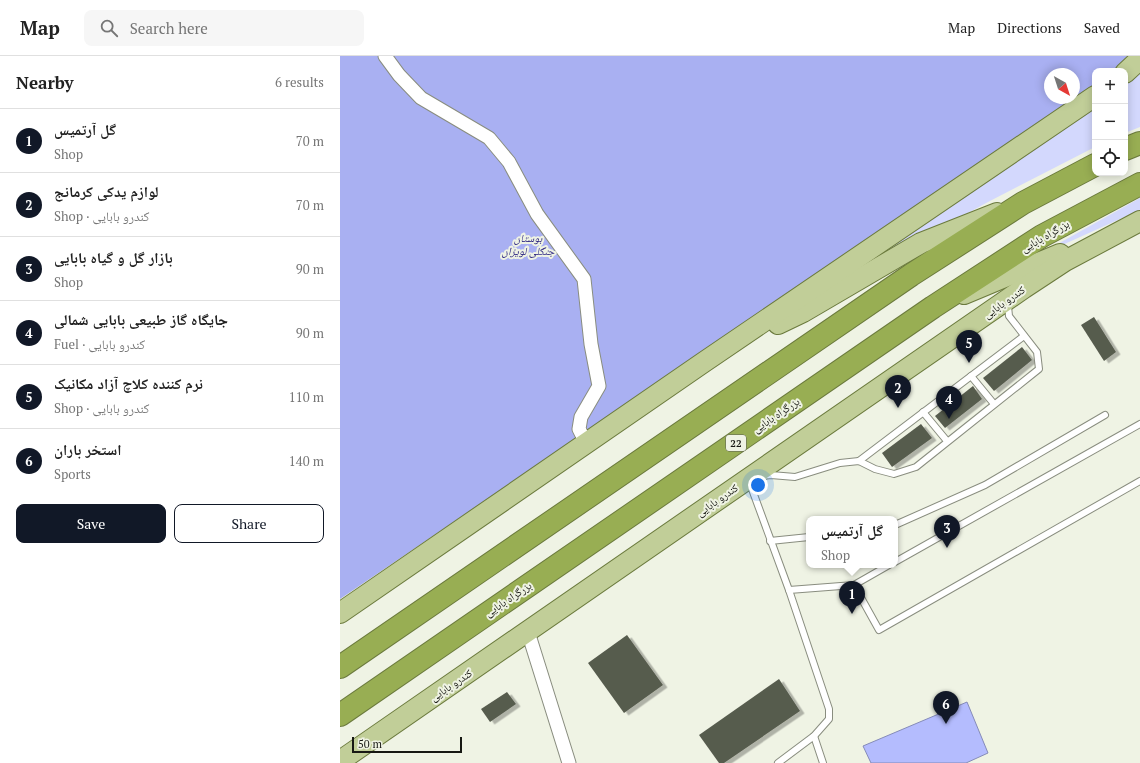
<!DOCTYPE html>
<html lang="en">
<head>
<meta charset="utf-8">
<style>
	:root { --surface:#fff; --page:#f6f6f6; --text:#222; --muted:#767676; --line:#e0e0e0; --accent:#111827 }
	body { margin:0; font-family:"PT Serif","Noto Naskh Arabic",serif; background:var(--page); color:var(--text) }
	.controls { position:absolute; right:12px; top:12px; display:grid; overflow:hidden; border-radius:8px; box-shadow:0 2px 10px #0003 }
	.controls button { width:36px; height:36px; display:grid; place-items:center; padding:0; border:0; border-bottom:1px solid var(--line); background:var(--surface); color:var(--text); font:20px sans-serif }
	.compass { position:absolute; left:704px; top:12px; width:36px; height:36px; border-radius:50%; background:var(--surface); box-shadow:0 2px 10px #0003; rotate:141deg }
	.scale { position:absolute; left:12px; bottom:10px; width:110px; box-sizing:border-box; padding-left:4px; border:2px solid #171813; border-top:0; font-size:11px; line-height:14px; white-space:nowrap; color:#171813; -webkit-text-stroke:3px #eff3e4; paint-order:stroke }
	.you { position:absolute; left:418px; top:429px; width:14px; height:14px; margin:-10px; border:3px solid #fff; border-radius:50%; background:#1a73e8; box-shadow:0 0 0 6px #1a73e833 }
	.badge { display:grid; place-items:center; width:26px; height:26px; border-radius:50%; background:var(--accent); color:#fff; font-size:13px; font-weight:700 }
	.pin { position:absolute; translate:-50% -33px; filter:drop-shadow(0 1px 2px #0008) }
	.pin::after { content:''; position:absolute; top:21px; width:14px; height:12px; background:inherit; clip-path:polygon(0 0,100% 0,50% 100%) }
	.popup { position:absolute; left:466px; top:460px; width:92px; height:52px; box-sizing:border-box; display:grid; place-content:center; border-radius:8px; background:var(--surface); filter:drop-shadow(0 1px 3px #0005); font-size:13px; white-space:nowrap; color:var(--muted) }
	.popup b { font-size:15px; color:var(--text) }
	.popup::after { content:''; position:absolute; left:50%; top:100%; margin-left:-8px; border:8px solid transparent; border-top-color:var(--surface) }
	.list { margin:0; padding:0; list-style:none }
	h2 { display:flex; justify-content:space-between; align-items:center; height:52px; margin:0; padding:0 16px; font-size:17px }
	h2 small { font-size:13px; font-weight:400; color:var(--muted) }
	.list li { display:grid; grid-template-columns:26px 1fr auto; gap:12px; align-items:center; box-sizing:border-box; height:64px; padding:0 16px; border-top:1px solid var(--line) }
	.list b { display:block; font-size:15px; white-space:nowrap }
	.list p { margin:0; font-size:13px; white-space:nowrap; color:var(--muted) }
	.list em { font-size:13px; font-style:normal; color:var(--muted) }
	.actions { display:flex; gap:8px; padding:12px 16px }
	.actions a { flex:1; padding:9px 0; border:1px solid var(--accent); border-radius:8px; text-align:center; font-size:14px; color:var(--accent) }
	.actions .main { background:var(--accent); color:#fff }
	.icon { flex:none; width:22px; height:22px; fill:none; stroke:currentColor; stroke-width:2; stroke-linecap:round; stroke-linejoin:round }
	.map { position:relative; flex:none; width:800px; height:707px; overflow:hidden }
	header { display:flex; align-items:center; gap:24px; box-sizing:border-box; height:56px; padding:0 20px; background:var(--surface); border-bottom:1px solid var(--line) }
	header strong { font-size:19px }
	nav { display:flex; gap:22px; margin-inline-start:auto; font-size:14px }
	.search { width:280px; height:36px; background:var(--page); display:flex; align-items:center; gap:10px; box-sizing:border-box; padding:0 14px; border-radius:8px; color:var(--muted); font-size:15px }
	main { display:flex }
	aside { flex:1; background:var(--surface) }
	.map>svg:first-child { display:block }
</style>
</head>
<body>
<header>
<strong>Map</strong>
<div class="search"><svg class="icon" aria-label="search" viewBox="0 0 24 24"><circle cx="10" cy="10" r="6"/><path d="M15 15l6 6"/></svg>Search here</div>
<nav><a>Map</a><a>Directions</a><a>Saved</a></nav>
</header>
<main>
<aside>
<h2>Nearby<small>6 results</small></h2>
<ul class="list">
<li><span class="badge">1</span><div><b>گل آرتمیس</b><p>Shop</p></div><em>70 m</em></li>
<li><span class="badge">2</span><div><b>لوازم یدکی کرمانج</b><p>Shop · کندرو بابایی</p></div><em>70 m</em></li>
<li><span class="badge">3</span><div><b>بازار گل و گیاه بابایی</b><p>Shop</p></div><em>90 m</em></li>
<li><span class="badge">4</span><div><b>جایگاه گاز طبیعی بابایی شمالی</b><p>Fuel · کندرو بابایی</p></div><em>90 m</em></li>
<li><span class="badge">5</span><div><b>نرم کننده کلاچ آزاد مکانیک</b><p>Shop · کندرو بابایی</p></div><em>110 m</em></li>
<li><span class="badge">6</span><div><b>استخر باران</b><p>Sports</p></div><em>140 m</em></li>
</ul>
<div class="actions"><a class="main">Save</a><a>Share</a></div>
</aside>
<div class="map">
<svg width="800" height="707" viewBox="0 0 800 707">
	<defs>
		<filter id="shadow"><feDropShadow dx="4.5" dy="2.5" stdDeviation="0" flood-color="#0004"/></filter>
	</defs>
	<rect width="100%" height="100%" fill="#eff3e4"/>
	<g fill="#d3d8fd">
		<polygon points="800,12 800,71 785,77 785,24"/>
		<polygon points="755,46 755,91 648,146 446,257"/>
		<polygon points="800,142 800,154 689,204"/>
	</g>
	<path fill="#a9b0f2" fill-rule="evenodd" d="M0 0H790L774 15H755V29L735 44 0 543ZM710 18H734V42H710Z"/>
	<polygon fill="#b4bcfe" stroke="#858bb8" points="627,646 648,697 626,707 531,707 523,690"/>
	<g fill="#575b4e" filter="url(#shadow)">
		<polygon points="754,261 776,296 764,305 741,269"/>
		<polygon points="682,291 692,304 654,335 643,322"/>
		<polygon points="633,330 642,343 605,372 595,360"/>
		<polygon points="581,368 592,382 552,411 542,397"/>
		<polygon points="287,579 323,629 284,657 248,607"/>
		<polygon points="439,623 460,655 384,707 379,707 359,679"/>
		<polygon points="167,636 176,648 150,666 141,653"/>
	</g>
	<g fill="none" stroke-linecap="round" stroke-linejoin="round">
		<defs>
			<g id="lane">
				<polyline points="631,320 654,348"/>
				<polyline points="583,356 607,385"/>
				<polyline points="519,405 684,280"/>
				<polyline points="423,420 431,419 455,421 500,407 519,405 535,413 554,418 576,411 699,313 697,296 669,260 668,250 669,248"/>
				<polyline points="409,425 449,534 489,653 489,663 474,680 438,707"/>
				<polyline points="555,469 645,429 765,359"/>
				<polyline points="430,485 469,481"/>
				<polyline points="555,506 800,368"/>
				<polyline points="514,529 539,574 800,425"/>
				<polyline points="449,534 514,529 549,509"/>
				<polyline points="474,680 483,707"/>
			</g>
			<g id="street">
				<polyline points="45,0 59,19 81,42 149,82 169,106 197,158 244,223 251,288 259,330 241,361 239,373 246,387"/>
				<polyline points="188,576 229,707"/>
			</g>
			<g id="primary">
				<polyline points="785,17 800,3"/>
				<polyline points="624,238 720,198"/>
				<polyline points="438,268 463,256 581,187 657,157"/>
				<polyline points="0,557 364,306 755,40"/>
				<polyline points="0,705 684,232 725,205 800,165"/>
			</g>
			<g id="highway">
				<polyline points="785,93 800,87"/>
				<polyline points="0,611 571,219 683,147 755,109"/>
				<polyline points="0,659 593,251 702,180 800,128"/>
			</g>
		</defs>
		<use href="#lane" stroke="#898d7f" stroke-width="8"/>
		<use href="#street" stroke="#898d7f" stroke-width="15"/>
		<use href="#primary" stroke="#6b7a3d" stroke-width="22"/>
		<use href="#highway" stroke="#6b7a3d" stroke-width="24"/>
		<use href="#lane" stroke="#fff" stroke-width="6"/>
		<use href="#street" stroke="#fff" stroke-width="13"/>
		<use href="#primary" stroke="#c1ce98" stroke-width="20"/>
		<use href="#highway" stroke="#98ae53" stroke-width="22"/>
	</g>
	<g text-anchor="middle" stroke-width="4" stroke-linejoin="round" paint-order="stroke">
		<rect fill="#eff3e4" stroke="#585a52" stroke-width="1" x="386" y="379" width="20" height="16" rx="3"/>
		<g font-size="10" font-weight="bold" fill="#171813">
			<text x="396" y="391">22</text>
		</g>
		<g font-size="11" fill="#171813" stroke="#eff3e4">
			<text transform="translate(705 180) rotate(-30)" y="4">بزرگراه بابایی</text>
			<text transform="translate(664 246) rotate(-35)" y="4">کندرو بابایی</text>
			<text transform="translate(436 359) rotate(-34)" y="4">بزرگراه بابایی</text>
			<text transform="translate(377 444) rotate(-35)" y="4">کندرو بابایی</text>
			<text transform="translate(168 543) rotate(-34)" y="4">بزرگراه بابایی</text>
			<text transform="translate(111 629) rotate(-34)" y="4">کندرو بابایی</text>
		</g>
		<g font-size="11" font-style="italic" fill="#2f2883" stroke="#eff3e4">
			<text x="188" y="186">بوستان<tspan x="188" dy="13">جنگلی لویزان</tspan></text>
		</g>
	</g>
</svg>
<div class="controls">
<button>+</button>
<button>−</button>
<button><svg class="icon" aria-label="locate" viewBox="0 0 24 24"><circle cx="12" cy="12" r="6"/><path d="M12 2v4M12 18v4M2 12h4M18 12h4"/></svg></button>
</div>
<svg class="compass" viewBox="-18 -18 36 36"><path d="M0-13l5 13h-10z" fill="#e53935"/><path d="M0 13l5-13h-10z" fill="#767676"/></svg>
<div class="scale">50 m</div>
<div class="you"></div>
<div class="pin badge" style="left:512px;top:558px">1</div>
<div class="popup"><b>گل آرتمیس</b>Shop</div>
<div class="pin badge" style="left:558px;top:352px">2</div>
<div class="pin badge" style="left:607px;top:492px">3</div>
<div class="pin badge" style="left:609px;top:363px">4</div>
<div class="pin badge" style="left:629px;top:307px">5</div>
<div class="pin badge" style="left:606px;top:668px">6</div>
</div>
</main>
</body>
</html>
